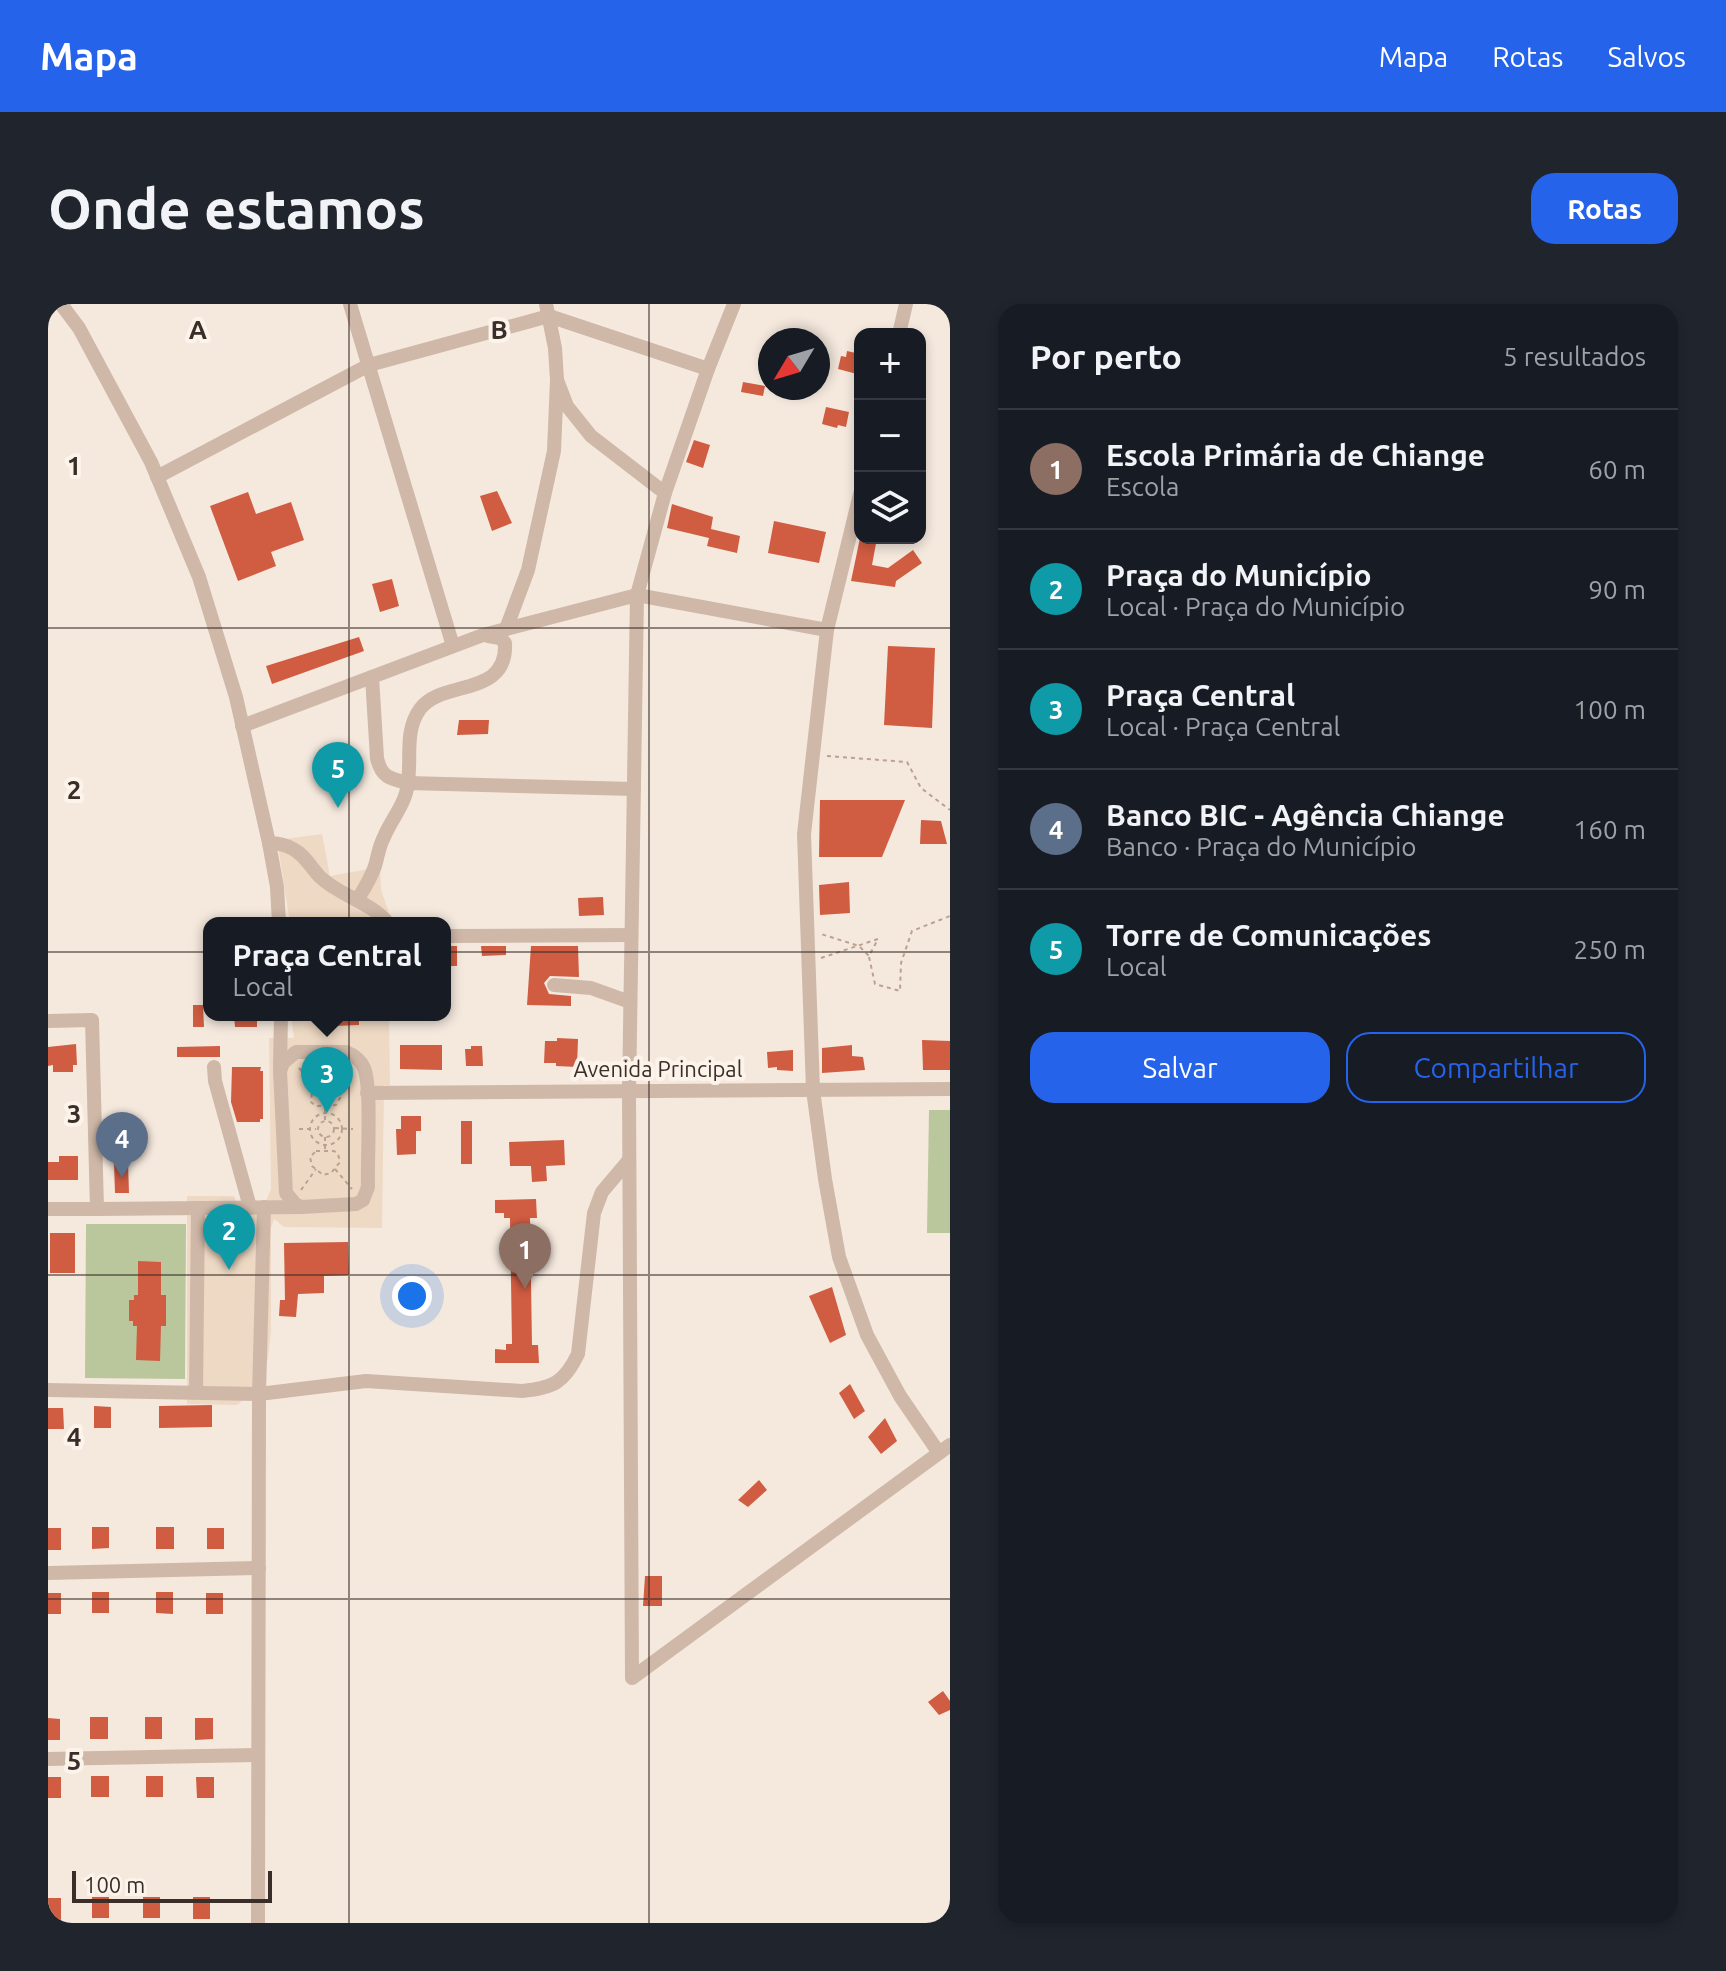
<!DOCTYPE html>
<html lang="pt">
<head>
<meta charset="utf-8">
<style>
	:root { --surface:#171b24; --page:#20242c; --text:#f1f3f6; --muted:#9ea1a6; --line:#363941; --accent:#2563eb }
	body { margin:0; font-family:Ubuntu,sans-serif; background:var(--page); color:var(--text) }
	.controls { position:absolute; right:24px; top:24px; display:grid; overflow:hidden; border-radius:16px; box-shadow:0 4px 12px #0003 }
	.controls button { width:72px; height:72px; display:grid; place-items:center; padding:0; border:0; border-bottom:2px solid var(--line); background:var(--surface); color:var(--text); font:40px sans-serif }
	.compass { position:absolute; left:710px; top:24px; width:72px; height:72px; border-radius:50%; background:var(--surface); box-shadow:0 4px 12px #0003; rotate:232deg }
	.scale { position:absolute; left:24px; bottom:20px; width:200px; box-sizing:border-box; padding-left:8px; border:4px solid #3b2e29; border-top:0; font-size:22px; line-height:28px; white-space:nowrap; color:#3b2e29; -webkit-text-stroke:6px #fcf3eb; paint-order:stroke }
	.you { position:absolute; left:364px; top:992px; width:28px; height:28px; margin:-20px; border:6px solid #fff; border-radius:50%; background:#1a73e8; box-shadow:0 0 0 12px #1a73e833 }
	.badge { display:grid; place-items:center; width:52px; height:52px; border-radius:50%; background:var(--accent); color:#fff; font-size:26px; font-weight:700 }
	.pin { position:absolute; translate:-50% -66px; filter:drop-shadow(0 2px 4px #0008) }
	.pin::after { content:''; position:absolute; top:42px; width:28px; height:24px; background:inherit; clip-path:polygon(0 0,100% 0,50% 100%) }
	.popup { position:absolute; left:155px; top:613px; width:248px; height:104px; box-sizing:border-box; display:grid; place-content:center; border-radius:16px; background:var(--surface); filter:drop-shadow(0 2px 6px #0005); font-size:26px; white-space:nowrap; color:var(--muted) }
	.popup b { font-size:30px; color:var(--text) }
	.popup::after { content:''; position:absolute; left:50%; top:100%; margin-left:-16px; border:16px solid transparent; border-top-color:var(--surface) }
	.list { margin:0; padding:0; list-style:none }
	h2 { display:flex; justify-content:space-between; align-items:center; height:104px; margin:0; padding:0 32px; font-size:34px }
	h2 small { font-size:26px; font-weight:400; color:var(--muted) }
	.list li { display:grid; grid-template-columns:52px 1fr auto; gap:24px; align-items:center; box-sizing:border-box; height:120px; padding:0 32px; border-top:2px solid var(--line) }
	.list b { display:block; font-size:30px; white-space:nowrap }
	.list p { margin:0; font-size:26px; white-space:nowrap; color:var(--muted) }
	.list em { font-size:26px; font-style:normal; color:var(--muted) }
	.actions { display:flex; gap:16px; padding:24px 32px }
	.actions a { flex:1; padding:18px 0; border:2px solid var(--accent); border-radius:24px; text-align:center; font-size:28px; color:var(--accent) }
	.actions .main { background:var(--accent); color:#fff }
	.icon { flex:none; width:44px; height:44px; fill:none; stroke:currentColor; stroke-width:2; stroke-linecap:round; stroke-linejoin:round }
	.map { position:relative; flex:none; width:902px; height:1619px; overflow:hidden; border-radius:24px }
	header { display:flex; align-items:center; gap:48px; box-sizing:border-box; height:112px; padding:0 40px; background:var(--accent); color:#fff }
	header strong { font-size:38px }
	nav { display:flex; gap:44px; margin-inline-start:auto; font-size:28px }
	.intro { display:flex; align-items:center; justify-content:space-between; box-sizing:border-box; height:192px; padding:0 48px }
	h1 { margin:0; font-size:56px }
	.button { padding:20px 36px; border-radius:24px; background:var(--accent); color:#fff; font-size:28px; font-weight:700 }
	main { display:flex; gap:48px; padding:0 48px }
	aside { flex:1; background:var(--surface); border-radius:24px; box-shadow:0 4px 12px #0003 }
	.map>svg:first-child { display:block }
</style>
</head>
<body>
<header>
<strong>Mapa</strong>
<nav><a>Mapa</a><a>Rotas</a><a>Salvos</a></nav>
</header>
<div class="intro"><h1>Onde estamos</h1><a class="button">Rotas</a></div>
<main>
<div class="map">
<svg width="902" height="1619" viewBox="0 0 902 1619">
	<rect width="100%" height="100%" fill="#f5e9de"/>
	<g fill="#bac69c">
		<polygon points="881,806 902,806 902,929 879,929"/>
		<polygon points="38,920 138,920 137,1075 37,1074"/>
	</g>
	<g fill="#eed9c4">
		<polygon points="274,530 282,572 332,563 333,586 340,606 340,619 242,619 229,536"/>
		<polygon points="243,711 287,711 288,722 311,721 311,711 341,711 342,782 336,781 334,924 236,923 226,915 223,924 223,1026 220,1055 215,1063 217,1078 189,1101 139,1100 139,892 186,892 188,897 218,897 223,885 221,734 246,734"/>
	</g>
	<g fill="#d05c41">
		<polygon points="799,47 812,50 809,70 790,65 793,52 798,53"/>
		<polygon points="695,78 717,82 715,92 693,88"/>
		<polygon points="778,103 801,108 798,123 790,121 789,124 774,120"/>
		<polygon points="646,136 662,141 655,164 638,158"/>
		<polygon points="449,187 464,219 444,227 432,192"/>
		<polygon points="200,188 208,210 243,198 256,236 223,248 228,262 190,277 162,202"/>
		<polygon points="624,200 665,213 663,225 692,232 689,249 659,242 661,234 619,224"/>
		<polygon points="726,217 778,228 771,259 720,249"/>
		<polygon points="812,234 829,234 824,261 840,264 865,246 874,259 848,277 847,283 803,277"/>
		<polygon points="344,275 351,302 332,308 324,280"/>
		<polygon points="311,333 316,347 224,380 218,362"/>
		<polygon points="840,342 887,344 884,424 836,421"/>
		<polygon points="411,416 441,416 440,430 409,431"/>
		<polygon points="772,496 857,496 834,553 771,553"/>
		<polygon points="873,516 893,517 899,540 872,540"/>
		<polygon points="801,578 802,609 772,611 771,581"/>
		<polygon points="555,593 556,611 531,612 530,594"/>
		<rect x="397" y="642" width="12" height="20"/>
		<polygon points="433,642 458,642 458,651 434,652"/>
		<polygon points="483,642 530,642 531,673 502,672 496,679 501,690 523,692 523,702 479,701"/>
		<polygon points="145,701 155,701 156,723 145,723"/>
		<polygon points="186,711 209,711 209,723 187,723"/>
		<polygon points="287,711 311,711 311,721 288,722"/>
		<polygon points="509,734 530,735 529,763 508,762 508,759 496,759 497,737 509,737"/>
		<polygon points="874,736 902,737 902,766 875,766"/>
		<polygon points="28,740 29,761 25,761 25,768 5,768 5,761 0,762 0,743"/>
		<polygon points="352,741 394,741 394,766 352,765"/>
		<polygon points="804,741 804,752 815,753 817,766 774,769 774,744"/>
		<polygon points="172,742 172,753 129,753 129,743"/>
		<polygon points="423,742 434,742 435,762 418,762 417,745 423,745"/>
		<polygon points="745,746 745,767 729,766 729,763 720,764 719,748"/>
		<polygon points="184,763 213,763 212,767 215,767 215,815 212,815 212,818 189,818 183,798"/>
		<polygon points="353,812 373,812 373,827 368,827 368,850 349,851 348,825 353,825"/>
		<rect x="413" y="817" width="11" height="43"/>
		<polygon points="516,836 517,861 498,862 499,877 484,878 483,862 462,862 461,838"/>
		<polygon points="11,852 30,852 30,876 0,876 0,858 11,858"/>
		<polygon points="80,859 81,889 67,889 66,860"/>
		<polygon points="488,895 489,914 482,914 484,1041 490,1041 491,1059 447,1059 447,1045 458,1046 458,1040 464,1040 462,914 456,914 456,909 447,909 447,896"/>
		<rect x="2" y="929" width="25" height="40"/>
		<polygon points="300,938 301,971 276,972 276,989 250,990 248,1013 231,1012 232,996 237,996 236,939"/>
		<polygon points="90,957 113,958 113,991 118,991 118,1022 113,1022 112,1057 88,1056 89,1022 85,1022 85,1017 81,1017 81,996 86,996 86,991 90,991"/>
		<polygon points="784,983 798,1031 782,1039 761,992"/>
		<polygon points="802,1080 817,1107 806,1115 791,1089"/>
		<polygon points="164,1101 164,1123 111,1124 111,1102"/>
		<polygon points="46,1102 63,1103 63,1124 46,1124"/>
		<polygon points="0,1104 15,1104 16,1125 0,1125"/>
		<polygon points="837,1114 849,1137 833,1150 820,1133"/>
		<polygon points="711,1176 719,1186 700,1203 690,1196"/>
		<polygon points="44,1223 61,1223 61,1244 44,1245"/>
		<rect x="108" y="1223" width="18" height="22"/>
		<rect x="0" y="1224" width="13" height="22"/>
		<rect x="159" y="1224" width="17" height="21"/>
		<polygon points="597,1272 614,1272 614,1302 595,1302"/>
		<rect x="44" y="1288" width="17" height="21"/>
		<polygon points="108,1288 125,1288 125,1310 108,1309"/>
		<rect x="0" y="1289" width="13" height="21"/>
		<rect x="158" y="1289" width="17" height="21"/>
		<polygon points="895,1387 902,1397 902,1406 891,1411 880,1398"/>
		<rect x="42" y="1413" width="18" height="22"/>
		<rect x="97" y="1413" width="17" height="22"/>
		<polygon points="0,1414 12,1415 12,1436 0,1436"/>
		<polygon points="147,1414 165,1414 165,1435 147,1436"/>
		<rect x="43" y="1472" width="18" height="21"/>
		<rect x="98" y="1472" width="17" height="21"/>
		<rect x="0" y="1473" width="13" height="21"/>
		<polygon points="148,1473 166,1473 166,1494 149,1494"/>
		<rect x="44" y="1593" width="17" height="21"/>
		<rect x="95" y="1593" width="17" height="21"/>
		<rect x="145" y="1593" width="17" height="22"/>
		<polygon points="0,1594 13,1594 13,1616 0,1615"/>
	</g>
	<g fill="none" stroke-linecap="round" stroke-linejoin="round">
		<g stroke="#bba192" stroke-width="2" stroke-dasharray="4 4" stroke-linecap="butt">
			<polyline points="779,452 859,458 873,484 902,506"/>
			<polyline points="821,653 827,680 852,687 853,659 864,627 902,612"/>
			<polyline points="773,654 830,635 821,652 811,642 773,630"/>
			<polyline points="251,764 268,784"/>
			<path d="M275 778C283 778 291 786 292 794L288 801 268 802 263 798 264 787Z"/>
			<polyline points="287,784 300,767"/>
			<polyline points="277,804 277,817"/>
			<circle cx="278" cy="825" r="16"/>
			<circle cx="278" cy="825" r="8"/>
			<polyline points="287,824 305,825"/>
			<polyline points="251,825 268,825"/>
			<polyline points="277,833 277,845"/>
			<polygon points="268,847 286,847 290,850 292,858 283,869 275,871 264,862 262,853"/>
			<polyline points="287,865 304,885"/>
			<polyline points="253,886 268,865"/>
		</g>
		<g stroke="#cfb8a8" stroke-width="14">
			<polyline points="13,0 31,24 103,158 151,273 188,393 221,539 229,583 231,619"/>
			<polyline points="302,0 405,342"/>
			<polyline points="498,0 507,44 509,76 519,102 543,132 617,189"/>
			<polyline points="686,0 660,65 617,189 589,291 581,788 584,1374 902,1141"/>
			<polyline points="851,30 858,0"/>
			<polyline points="109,173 321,61 501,12 660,65"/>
			<polyline points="812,190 779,326 756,530 765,786 777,875 791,953 819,1031 852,1092 891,1149"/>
			<polyline points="458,325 480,266 506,147 509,76"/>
			<path d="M324 373 329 454C333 473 342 475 360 479L586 485"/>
			<polyline points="194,422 435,331 589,291 779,326"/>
			<path d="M221 539C229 539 238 541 245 545 257 551 263 564 272 573 292 592 321 597 340 619"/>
			<path d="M310 595C316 585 323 574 327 562 330 552 331 542 336 533 342 518 354 504 358 489 366 461 354 430 372 405 394 375 460 394 457 339L452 334 440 332"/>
			<polyline points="397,632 583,631"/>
			<polyline points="506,681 543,684 582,698"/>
			<polyline points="0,717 44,716 49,905 253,903"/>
			<path d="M248 748H298C306 751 312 755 316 764 324 783 319 857 320 883L315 896 308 900 253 903 247 900 238 889 232 767 235 759Z"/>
			<polyline points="166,763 167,777 202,903"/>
			<polyline points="232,763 233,711"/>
			<polyline points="319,789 902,785"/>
			<polyline points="0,905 49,905"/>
			<path d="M0 1086 211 1090 318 1077 474 1087C505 1084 516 1079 530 1050L546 909 554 888 581 856"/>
			<polyline points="148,1088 150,904"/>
			<polyline points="0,1269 211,1264"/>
			<polyline points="0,1455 210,1451"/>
			<polyline points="210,1619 211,1090 216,903"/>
		</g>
	</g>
	<path fill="none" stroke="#3b2e29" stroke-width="2" stroke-opacity="0.55" d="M301 0V1619M601 0V1619M0 324H902M0 648H902M0 971H902M0 1295H902"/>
	<g text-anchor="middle" stroke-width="8" stroke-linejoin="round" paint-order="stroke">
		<g font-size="22" fill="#3b2e29" stroke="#fcf3eb">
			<text x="610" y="773">Avenida Principal</text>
		</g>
	</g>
	<g font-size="26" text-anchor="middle" font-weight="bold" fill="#3b2e29" stroke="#fcf3eb" stroke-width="8" stroke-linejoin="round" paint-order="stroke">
		<text x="150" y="35">A</text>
		<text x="451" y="35">B</text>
		<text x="26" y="171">1</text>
		<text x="26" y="495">2</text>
		<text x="26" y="819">3</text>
		<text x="26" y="1142">4</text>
		<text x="26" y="1466">5</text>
	</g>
</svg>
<div class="controls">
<button>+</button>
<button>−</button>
<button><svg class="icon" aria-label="layers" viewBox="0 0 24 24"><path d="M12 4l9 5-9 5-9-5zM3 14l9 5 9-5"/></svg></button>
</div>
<svg class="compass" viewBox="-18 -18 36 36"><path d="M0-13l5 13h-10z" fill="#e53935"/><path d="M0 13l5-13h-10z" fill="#9ea1a6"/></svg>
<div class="scale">100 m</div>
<div class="you"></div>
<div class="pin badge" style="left:477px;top:985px;background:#8d6e63">1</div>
<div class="pin badge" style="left:181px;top:966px;background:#0f9aa8">2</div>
<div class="pin badge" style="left:279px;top:809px;background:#0f9aa8">3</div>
<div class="popup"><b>Praça Central</b>Local</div>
<div class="pin badge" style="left:74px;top:874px;background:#5c6f8a">4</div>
<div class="pin badge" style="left:290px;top:504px;background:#0f9aa8">5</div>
</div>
<aside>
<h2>Por perto<small>5 resultados</small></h2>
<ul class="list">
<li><span class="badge" style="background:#8d6e63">1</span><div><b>Escola Primária de Chiange</b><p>Escola</p></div><em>60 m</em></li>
<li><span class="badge" style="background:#0f9aa8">2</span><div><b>Praça do Município</b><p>Local · Praça do Município</p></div><em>90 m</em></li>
<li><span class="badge" style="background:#0f9aa8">3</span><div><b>Praça Central</b><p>Local · Praça Central</p></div><em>100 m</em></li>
<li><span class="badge" style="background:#5c6f8a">4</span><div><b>Banco BIC - Agência Chiange</b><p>Banco · Praça do Município</p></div><em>160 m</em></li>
<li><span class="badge" style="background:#0f9aa8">5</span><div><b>Torre de Comunicações</b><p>Local</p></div><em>250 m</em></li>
</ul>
<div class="actions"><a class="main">Salvar</a><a>Compartilhar</a></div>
</aside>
</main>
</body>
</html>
